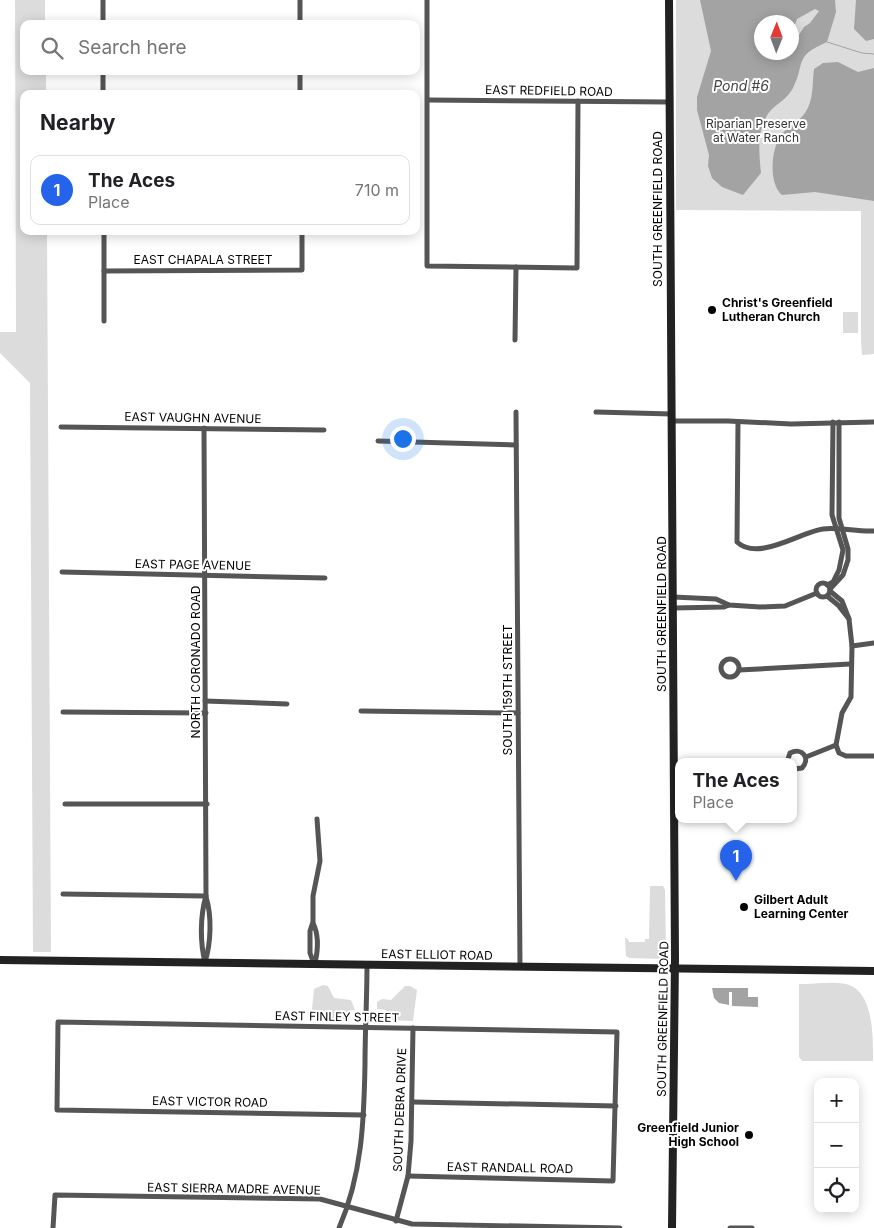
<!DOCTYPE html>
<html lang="en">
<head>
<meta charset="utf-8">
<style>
	:root { --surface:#fff; --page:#f6f6f6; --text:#202124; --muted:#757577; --line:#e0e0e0; --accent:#2563eb }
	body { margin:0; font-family:Inter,sans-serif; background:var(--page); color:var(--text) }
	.controls { position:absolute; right:15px; bottom:15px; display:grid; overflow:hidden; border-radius:10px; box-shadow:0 2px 12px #0003 }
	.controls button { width:45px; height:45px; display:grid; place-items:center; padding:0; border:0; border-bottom:1px solid var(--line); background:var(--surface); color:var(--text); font:25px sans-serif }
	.compass { position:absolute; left:754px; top:15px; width:45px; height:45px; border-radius:50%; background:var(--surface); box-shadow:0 2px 12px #0003; rotate:1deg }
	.you { position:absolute; left:402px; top:438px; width:18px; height:18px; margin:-12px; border:4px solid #fff; border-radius:50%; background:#1a73e8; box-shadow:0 0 0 8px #1a73e833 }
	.badge { display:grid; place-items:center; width:32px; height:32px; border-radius:50%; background:var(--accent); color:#fff; font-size:16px; font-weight:700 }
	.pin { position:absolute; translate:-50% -41px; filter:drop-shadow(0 1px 2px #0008) }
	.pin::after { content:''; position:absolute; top:26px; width:18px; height:15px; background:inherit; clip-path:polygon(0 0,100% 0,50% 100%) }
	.popup { position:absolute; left:675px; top:758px; width:122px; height:65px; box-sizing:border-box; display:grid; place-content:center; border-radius:10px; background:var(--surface); filter:drop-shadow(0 1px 4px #0005); font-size:16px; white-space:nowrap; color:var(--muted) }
	.popup b { font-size:19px; color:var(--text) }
	.popup::after { content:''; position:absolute; left:50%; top:100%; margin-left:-10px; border:10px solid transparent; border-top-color:var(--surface) }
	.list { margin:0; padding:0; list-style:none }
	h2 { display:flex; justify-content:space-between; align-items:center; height:65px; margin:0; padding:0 20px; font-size:21px }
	h2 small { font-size:16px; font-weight:400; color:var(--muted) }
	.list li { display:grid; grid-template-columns:32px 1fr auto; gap:15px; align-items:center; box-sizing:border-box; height:70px; margin:0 10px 10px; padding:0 10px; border:1px solid var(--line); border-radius:10px }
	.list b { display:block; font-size:19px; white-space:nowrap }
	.list p { margin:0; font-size:16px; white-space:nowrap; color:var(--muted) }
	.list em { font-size:16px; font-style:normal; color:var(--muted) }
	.icon { flex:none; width:28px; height:28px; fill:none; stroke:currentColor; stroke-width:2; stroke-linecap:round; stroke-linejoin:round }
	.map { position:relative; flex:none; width:874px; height:1228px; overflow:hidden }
	.search { position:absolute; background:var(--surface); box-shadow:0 2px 12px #0003; left:20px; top:20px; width:400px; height:55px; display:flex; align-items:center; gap:12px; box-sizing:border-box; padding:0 18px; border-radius:10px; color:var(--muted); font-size:19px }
	.panel { position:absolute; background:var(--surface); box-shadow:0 2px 12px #0003; left:20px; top:90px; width:400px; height:145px; border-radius:10px }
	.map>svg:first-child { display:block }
</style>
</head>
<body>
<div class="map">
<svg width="874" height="1228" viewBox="0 0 874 1228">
	<rect width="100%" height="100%" fill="#fff"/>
	<g fill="#dcdcdc" fill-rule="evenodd">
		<polygon points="15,0 45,0 45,24 24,24 24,71 46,71 46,94 24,94 24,231 47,231 51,952 33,952 30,383 0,353 0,332 16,332"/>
		<path d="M676 0H874V354L862 355 861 342V211L676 210ZM762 22H792V52H762Z"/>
		<rect x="843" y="312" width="15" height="21"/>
		<polygon points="650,886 663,886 665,890 666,954 662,959 629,958 626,956 625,938 628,939 629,942 645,942 645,939 649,939"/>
		<path d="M799 984C813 984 832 981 846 984 874 991 873 1036 873 1061H802L799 1057Z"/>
		<polygon points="323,985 328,986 334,998 351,1000 355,1010 348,1011 345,1020 311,1019 314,989"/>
		<polygon points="405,986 410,986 417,990 413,1021 387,1020 386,1010 377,1009 377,1002 382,999 391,1000"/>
	</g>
	<g fill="#a3a3a3" fill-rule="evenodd">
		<path d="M700 0H835L836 12 827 42C793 57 806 62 793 88 787 99 779 102 771 110 756 127 759 152 761 173L743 195 722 187 712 178 708 166 709 155 697 110V97L711 51ZM815 9 819 11 810 23 804 27 797 38H794L792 32 797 19ZM762 22H792V52H762Z"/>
		<polygon points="856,0 874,0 874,39 866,41 854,29"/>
		<path d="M838 62 858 72 874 68V201L815 192 782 195C768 183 771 147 782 134 788 126 800 121 805 113 814 100 812 84 814 69L823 63Z"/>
		<polygon points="712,988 748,988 748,997 758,997 758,1007 732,1006 732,992 729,992 729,1005 719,1003 714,998"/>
	</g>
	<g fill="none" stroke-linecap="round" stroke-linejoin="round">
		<polyline stroke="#a3a3a3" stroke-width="1" points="827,42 862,53 874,54"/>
		<g stroke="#555" stroke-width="5">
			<polyline points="103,0 103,24"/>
			<polyline points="300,0 300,24"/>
			<polyline points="427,0 427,266 577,268 578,101"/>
			<polyline points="103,71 103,94"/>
			<polyline points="300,71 300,94"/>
			<polyline points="428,100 669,102"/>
			<polyline points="104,271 302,270 302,231"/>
			<polyline points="104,321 104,231"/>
			<polyline points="515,340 516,267"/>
			<polyline points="516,412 520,967"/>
			<polyline points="596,412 672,414"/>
			<polyline points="672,421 728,421 791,424 874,422"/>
			<path d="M738 422 737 542C758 562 800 532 823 529 840 527 857 532 874 531"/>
			<polyline points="61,427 324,430"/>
			<path d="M204 428 206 896C200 916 200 943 205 962"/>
			<polyline points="378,441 516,445"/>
			<polyline points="62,572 325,578"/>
			<circle cx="823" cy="590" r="7"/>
			<polyline points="827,585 833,582 839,570 843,550 832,515 833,422"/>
			<polyline points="830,589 843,575 848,560 848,549 839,518 839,422"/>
			<polyline points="827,596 838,605 849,619 842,601 830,591"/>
			<polyline points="673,597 716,599 729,605 760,607 785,606 817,593"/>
			<polyline points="673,608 724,607 729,605"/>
			<polyline points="849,619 852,646 851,697 842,713 836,745 839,753 846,756 874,756"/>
			<polyline points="852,646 874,643"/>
			<circle cx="730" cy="668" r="9"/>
			<polyline points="739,670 850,664"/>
			<polyline points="205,701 287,704"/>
			<polyline points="361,711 518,713"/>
			<polyline points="63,712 206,713"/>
			<polyline points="806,757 836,745"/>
			<path d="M787 762 790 753C802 747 811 758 802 768L794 769"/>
			<polyline points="65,804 207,804"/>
			<polyline points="63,894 206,896"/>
			<path d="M313 923C319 935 318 950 315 963"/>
			<path d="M205 962C211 943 212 916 206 897"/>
			<polyline points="314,964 310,953 310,931 313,922 313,896 320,861 317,819"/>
			<polyline points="413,1102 616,1106"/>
			<polyline points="364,1115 57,1110 58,1022 617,1032 613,1181 408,1176"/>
			<polyline points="396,1221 408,1176 411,1141 413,1028"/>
			<polyline points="53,1228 55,1195 320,1199 412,1224 620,1228"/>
			<path d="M339 1228C362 1175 364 1121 365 1064 365 1031 367 998 367 965"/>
			<polyline points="730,1228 752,1228"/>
		</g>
		<g stroke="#222" stroke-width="8">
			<polyline points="669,0 675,958 672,1228"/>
			<polyline points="0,960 874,971"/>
		</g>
	</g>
	<g fill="#000" stroke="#fff" stroke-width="2">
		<circle cx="712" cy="310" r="5"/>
		<circle cx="744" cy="907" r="5"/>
		<circle cx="749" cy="1135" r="5"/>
	</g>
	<g text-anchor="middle" stroke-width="4" stroke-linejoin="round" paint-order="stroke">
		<g font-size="12" fill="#000" stroke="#fff">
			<text transform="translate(549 91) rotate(1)" y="4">EAST REDFIELD ROAD</text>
			<text transform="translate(658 209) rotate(-90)" y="4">SOUTH GREENFIELD ROAD</text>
			<text x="203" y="264">EAST CHAPALA STREET</text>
			<text transform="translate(193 418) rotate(1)" y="4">EAST VAUGHN AVENUE</text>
			<text transform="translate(193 565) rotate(1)" y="4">EAST PAGE AVENUE</text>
			<text transform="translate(662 614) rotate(-90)" y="4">SOUTH GREENFIELD ROAD</text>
			<text transform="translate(196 662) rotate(-90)" y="4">NORTH CORONADO ROAD</text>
			<text transform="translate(508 690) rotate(-90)" y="4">SOUTH 159TH STREET</text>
			<text transform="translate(437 955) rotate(1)" y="4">EAST ELLIOT ROAD</text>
			<text transform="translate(337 1017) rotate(1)" y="4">EAST FINLEY STREET</text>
			<text transform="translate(663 1019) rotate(-89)" y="4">SOUTH GREENFIELD ROAD</text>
			<text transform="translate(210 1102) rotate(1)" y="4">EAST VICTOR ROAD</text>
			<text transform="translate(400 1110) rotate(-88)" y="4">SOUTH DEBRA DRIVE</text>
			<text transform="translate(510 1168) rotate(1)" y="4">EAST RANDALL ROAD</text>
			<text transform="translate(234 1189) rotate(1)" y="4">EAST SIERRA MADRE AVENUE</text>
		</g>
		<g font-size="12" fill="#333" stroke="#fff">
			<text x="756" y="128">Riparian Preserve<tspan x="756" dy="14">at Water Ranch</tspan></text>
		</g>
		<g font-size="12" font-weight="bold" fill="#000" stroke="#fff" text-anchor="start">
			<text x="722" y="307">Christ's Greenfield<tspan x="722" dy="14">Lutheran Church</tspan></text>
			<text x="754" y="904">Gilbert Adult<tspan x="754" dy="14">Learning Center</tspan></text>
			<text x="739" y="1132" text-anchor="end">Greenfield Junior<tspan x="739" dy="14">High School</tspan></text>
		</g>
		<g font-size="14" font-style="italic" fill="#444" stroke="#fff">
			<text x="741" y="91">Pond #6</text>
		</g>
	</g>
</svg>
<div class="controls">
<button>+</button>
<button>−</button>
<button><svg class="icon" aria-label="locate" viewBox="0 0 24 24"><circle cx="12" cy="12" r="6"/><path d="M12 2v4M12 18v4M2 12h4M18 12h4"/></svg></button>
</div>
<svg class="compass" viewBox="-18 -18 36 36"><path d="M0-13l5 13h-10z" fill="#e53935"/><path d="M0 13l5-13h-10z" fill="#757577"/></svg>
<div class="you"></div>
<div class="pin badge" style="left:736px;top:881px">1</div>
<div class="popup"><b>The Aces</b>Place</div>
<div class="search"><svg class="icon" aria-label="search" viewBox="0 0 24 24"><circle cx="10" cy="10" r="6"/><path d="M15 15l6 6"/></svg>Search here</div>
<section class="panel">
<h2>Nearby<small></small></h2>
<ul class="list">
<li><span class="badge">1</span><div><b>The Aces</b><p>Place</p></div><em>710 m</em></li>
</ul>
</section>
</div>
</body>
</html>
